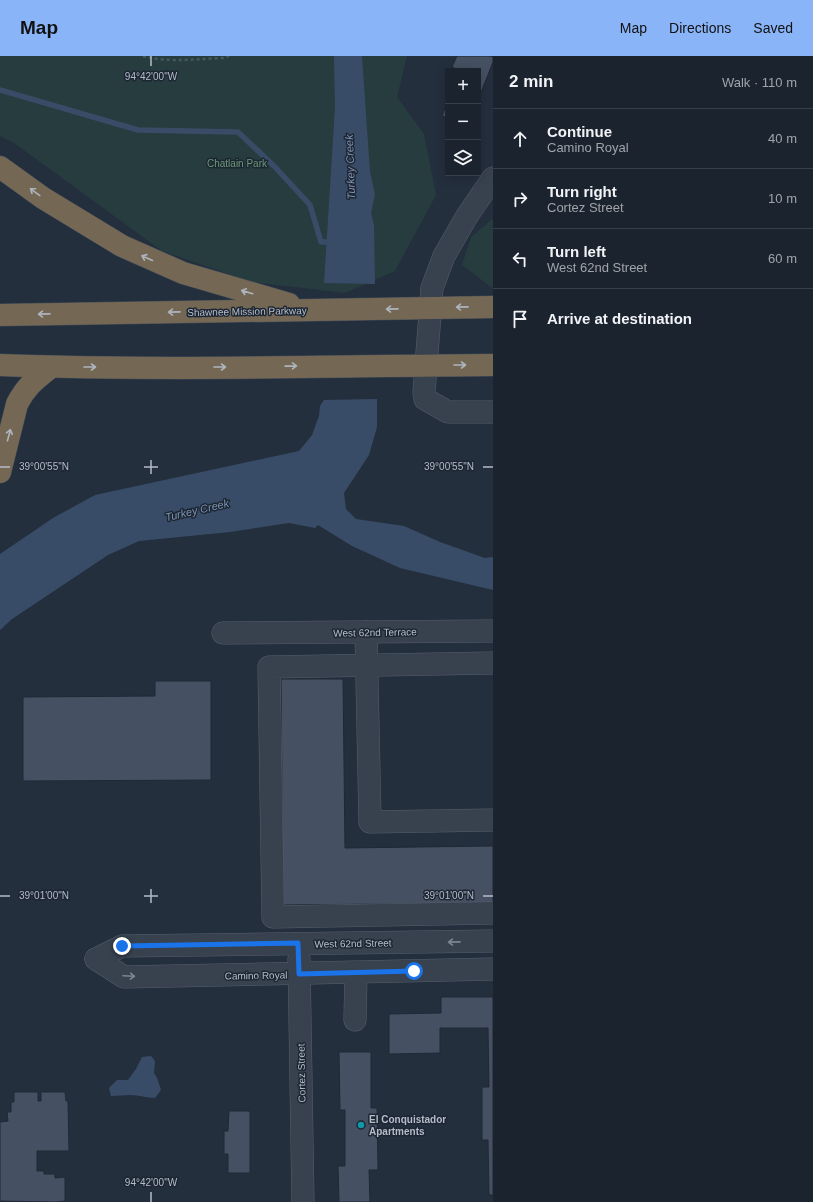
<!DOCTYPE html>
<html lang="en">
<head>
<meta charset="utf-8">
<style>
	:root { --surface:#1b232e; --page:#242b36; --text:#f1f3f6; --muted:#a0a4aa; --line:#39404a; --accent:#8ab4f8 }
	body { margin:0; font-family:Helvetica,sans-serif; background:var(--page); color:var(--text) }
	.controls { position:absolute; right:12px; top:12px; display:grid; overflow:hidden; border-radius:0px; box-shadow:0 2px 10px #0003 }
	.controls button { width:36px; height:36px; display:grid; place-items:center; padding:0; border:0; border-bottom:1px solid var(--line); background:var(--surface); color:var(--text); font:20px sans-serif }
	.stop { position:absolute; width:12px; height:12px; margin:-9px; border:3px solid #1a73e8; border-radius:50%; background:#fff }
	.stop.end { background:#1a73e8; border-color:#fff; box-shadow:0 1px 4px #0008 }
	.list { margin:0; padding:0; list-style:none }
	h2 { display:flex; justify-content:space-between; align-items:center; height:52px; margin:0; padding:0 16px; font-size:17px }
	h2 small { font-size:13px; font-weight:400; color:var(--muted) }
	.list li { display:grid; grid-template-columns:26px 1fr auto; gap:12px; align-items:center; box-sizing:border-box; height:60px; padding:0 16px; border-top:1px solid var(--line) }
	.list b { display:block; font-size:15px; white-space:nowrap }
	.list p { margin:0; font-size:13px; white-space:nowrap; color:var(--muted) }
	.list em { font-size:13px; font-style:normal; color:var(--muted) }
	.icon { flex:none; width:22px; height:22px; fill:none; stroke:currentColor; stroke-width:2; stroke-linecap:round; stroke-linejoin:round }
	.map { position:relative; flex:none; width:493px; height:1146px; overflow:hidden }
	header { display:flex; align-items:center; gap:24px; box-sizing:border-box; height:56px; padding:0 20px; background:var(--accent); color:#111 }
	header strong { font-size:19px }
	nav { display:flex; gap:22px; margin-inline-start:auto; font-size:14px }
	main { display:flex }
	aside { flex:1; background:var(--surface) }
	.map>svg:first-child { display:block }
</style>
</head>
<body>
<header>
<strong>Map</strong>
<nav><a>Map</a><a>Directions</a><a>Saved</a></nav>
</header>
<main>
<div class="map">
<svg width="493" height="1146" viewBox="0 0 493 1146">
	<rect width="100%" height="100%" fill="#242f3e"/>
	<g fill="#263c3f">
		<polygon points="0,0 407,0 397,41 424,78 436,139 395,215 345,237 252,226 162,195 14,87 0,80"/>
		<polygon points="491,164 493,164 493,231 491,231 462,209 471,181"/>
	</g>
	<g fill="#394c67">
		<polygon points="334,0 362,0 370,116 375,138 371,157 374,169 375,228 324,227 335,51"/>
		<polygon points="377,343 377,371 369,399 344,437 346,453 356,463 404,470 440,486 485,502 493,501 493,534 400,512 352,490 318,469 315,472 289,467 230,476 139,485 108,499 12,563 0,574 0,498 53,462 95,439 299,395 312,379 319,360 320,350 324,344"/>
		<path d="M151 1000 155 1005 154 1017 157 1022 161 1034 155 1042C147 1042 139 1039 131 1039 124 1039 118 1040 111 1040L109 1032 117 1024H128L136 1013 142 1001Z"/>
	</g>
	<g fill="none" stroke-linecap="round" stroke-linejoin="round">
		<polyline stroke="#394c67" stroke-width="5.5" points="0,34 138,74 238,76 275,111 310,149 321,186 334,186"/>
	</g>
	<g fill="#455162" stroke="#1f2835">
		<polygon points="457,0 490,0 493,1 493,6 478,44 478,15 460,15 452,11"/>
		<polygon points="448,44 448,62 442,60"/>
		<polygon points="281,623 343,623 345,792 493,790 493,847 283,849"/>
		<polygon points="155,625 211,625 211,724 23,725 23,641 155,640"/>
		<polygon points="441,941 493,941 493,1139 489,1139 488,1084 482,1084 482,1031 489,1031 488,972 440,972 440,997 389,998 389,958 441,957"/>
		<polygon points="339,996 371,996 371,1052 377,1052 378,1114 369,1114 370,1146 339,1146 338,1110 345,1110 345,1054 340,1054"/>
		<polygon points="14,1036 38,1036 38,1045 41,1045 41,1036 65,1036 66,1045 68,1045 69,1095 37,1095 37,1115 44,1115 44,1118 55,1118 55,1122 65,1121 65,1145 56,1146 0,1145 0,1066 8,1065 7,1056 11,1056 11,1046 14,1046"/>
		<polygon points="229,1055 250,1055 250,1117 228,1117 228,1098 224,1098 224,1075 228,1075"/>
	</g>
	<g fill="none" stroke-linecap="round" stroke-linejoin="round">
		<defs>
			<g id="minor">
				<polyline points="493,122 467,160 444,200 432,232 424,336 425,343 448,356 493,356"/>
				<polyline points="366,576 370,766 493,764"/>
				<polyline points="223,577 493,575"/>
				<polyline points="493,607 269,611 273,861 493,857"/>
				<polyline points="96,903 124,921 493,913"/>
				<polyline points="96,903 122,890 493,885"/>
				<polyline points="299,903 303,1146"/>
				<polyline points="355,964 356,917"/>
			</g>
			<g id="highway">
				<polyline points="0,111 43,142 122,190 183,217 289,248"/>
				<polyline points="0,259 493,251"/>
				<path d="M0 309C164 315 329 310 493 309"/>
				<path d="M0 416 17 348C26 330 36 323 51 311"/>
			</g>
		</defs>
		<use href="#minor" stroke="#565f6c" stroke-width="23"/>
		<use href="#highway" stroke="#434c59" stroke-width="23"/>
		<path stroke="#44595c" stroke-width="2.5" stroke-dasharray="3 3" stroke-linecap="butt" d="M143 0C169 7 196 3 223 2L229 0"/>
		<use href="#minor" stroke="#38414e" stroke-width="22"/>
		<use href="#highway" stroke="#746855" stroke-width="22"/>
	</g>
	<defs><path id="oneway-shaft" d="M-6 0H5M1.5-3L5.5 0L1.5 3" fill="none" stroke-width="1.6" stroke-linecap="round" stroke-linejoin="round"/></defs>
	<g stroke="#aeb4bd">
		<use href="#oneway-shaft" transform="translate(35 136) rotate(-144)"/>
		<use href="#oneway-shaft" transform="translate(147 202) rotate(-156)"/>
		<use href="#oneway-shaft" transform="translate(247 236) rotate(-164)"/>
		<use href="#oneway-shaft" transform="translate(462 251) rotate(179)"/>
		<use href="#oneway-shaft" transform="translate(392 253) rotate(179)"/>
		<use href="#oneway-shaft" transform="translate(174 256) rotate(179)"/>
		<use href="#oneway-shaft" transform="translate(44 258) rotate(179)"/>
		<use href="#oneway-shaft" transform="translate(460 309)"/>
		<use href="#oneway-shaft" transform="translate(291 310) rotate(-1)"/>
		<use href="#oneway-shaft" transform="translate(90 311)"/>
		<use href="#oneway-shaft" transform="translate(220 311)"/>
		<use href="#oneway-shaft" transform="translate(9 379) rotate(-75)"/>
	</g>
	<g stroke="#7c8592">
		<use href="#oneway-shaft" transform="translate(454 886) rotate(179)"/>
		<use href="#oneway-shaft" transform="translate(129 920) rotate(3)"/>
	</g>
	<g fill="none" stroke-linecap="round" stroke-linejoin="round">
		<polyline stroke="#1a73e8" stroke-width="5" points="122,890 298,887 299,918 414,915"/>
	</g>
	<path fill="none" stroke="#b4bcc9" stroke-width="1.5" d="M151 0V10M151 404V418M0 411H10M144 411H158M483 411H493M151 833V847M0 840H10M144 840H158M483 840H493M151 1136V1146"/>
	<circle fill="#0f9aa8" stroke="#1d2633" stroke-width="1.5" cx="361" cy="1069" r="4"/>
	<g text-anchor="middle" stroke-width="3" stroke-linejoin="round" paint-order="stroke">
		<g font-size="10" fill="#6b9a76" stroke="#1d2633">
			<text x="237" y="111">Chatlain Park</text>
		</g>
		<g font-size="10" fill="#b4bcc9" stroke="#1d2633">
			<text transform="translate(247 255) rotate(-1)" y="4">Shawnee Mission Parkway</text>
			<text transform="translate(375 576) rotate(-1)" y="4">West 62nd Terrace</text>
			<text transform="translate(353 887) rotate(-1)" y="4">West 62nd Street</text>
			<text transform="translate(256 919) rotate(-1)" y="4">Camino Royal</text>
			<text transform="translate(301 1017) rotate(-91)" y="4">Cortez Street</text>
		</g>
		<g font-size="10" font-weight="bold" fill="#b4bcc9" stroke="#1d2633" text-anchor="start">
			<text x="369" y="1067">El Conquistador<tspan x="369" dy="12">Apartments</tspan></text>
		</g>
		<g font-size="11" font-style="italic" fill="#7c92b1" stroke="#1d2633">
			<text transform="translate(350 111) rotate(-92)" y="4">Turkey Creek</text>
			<text transform="translate(197 454) rotate(-13)" y="4">Turkey Creek</text>
		</g>
	</g>
	<g font-size="10" text-anchor="middle" fill="#b4bcc9" stroke="#1d2633" stroke-width="3" stroke-linejoin="round" paint-order="stroke">
		<text x="151" y="24">94°42'00"W</text>
		<text x="44" y="414">39°00'55"N</text>
		<text x="449" y="414">39°00'55"N</text>
		<text x="449" y="843">39°01'00"N</text>
		<text x="44" y="843">39°01'00"N</text>
		<text x="151" y="1130">94°42'00"W</text>
	</g>
</svg>
<div class="controls">
<button>+</button>
<button>−</button>
<button><svg class="icon" aria-label="layers" viewBox="0 0 24 24"><path d="M12 4l9 5-9 5-9-5zM3 14l9 5 9-5"/></svg></button>
</div>
<div class="stop" style="left:414px;top:915px"></div>
<div class="stop end" style="left:122px;top:890px"></div>
</div>
<aside>
<h2>2 min<small>Walk · 110 m</small></h2>
<ul class="list">
<li><svg class="icon" aria-label="ahead" viewBox="0 0 24 24"><path d="M12 20V5M6 11l6-6 6 6"/></svg><div><b>Continue</b><p>Camino Royal</p></div><em>40 m</em></li>
<li><svg class="icon" aria-label="right" viewBox="0 0 24 24"><path d="M7 20v-9h11M14 6l5 5-5 5"/></svg><div><b>Turn right</b><p>Cortez Street</p></div><em>10 m</em></li>
<li><svg class="icon" aria-label="left" viewBox="0 0 24 24"><path d="M17 20v-9H6M10 6l-5 5 5 5"/></svg><div><b>Turn left</b><p>West 62nd Street</p></div><em>60 m</em></li>
<li><svg class="icon" aria-label="arrive" viewBox="0 0 24 24"><path d="M6 21V4h12l-3 4 3 4H6"/></svg><div><b>Arrive at destination</b></div></li>
</ul>
</aside>
</main>
</body>
</html>
